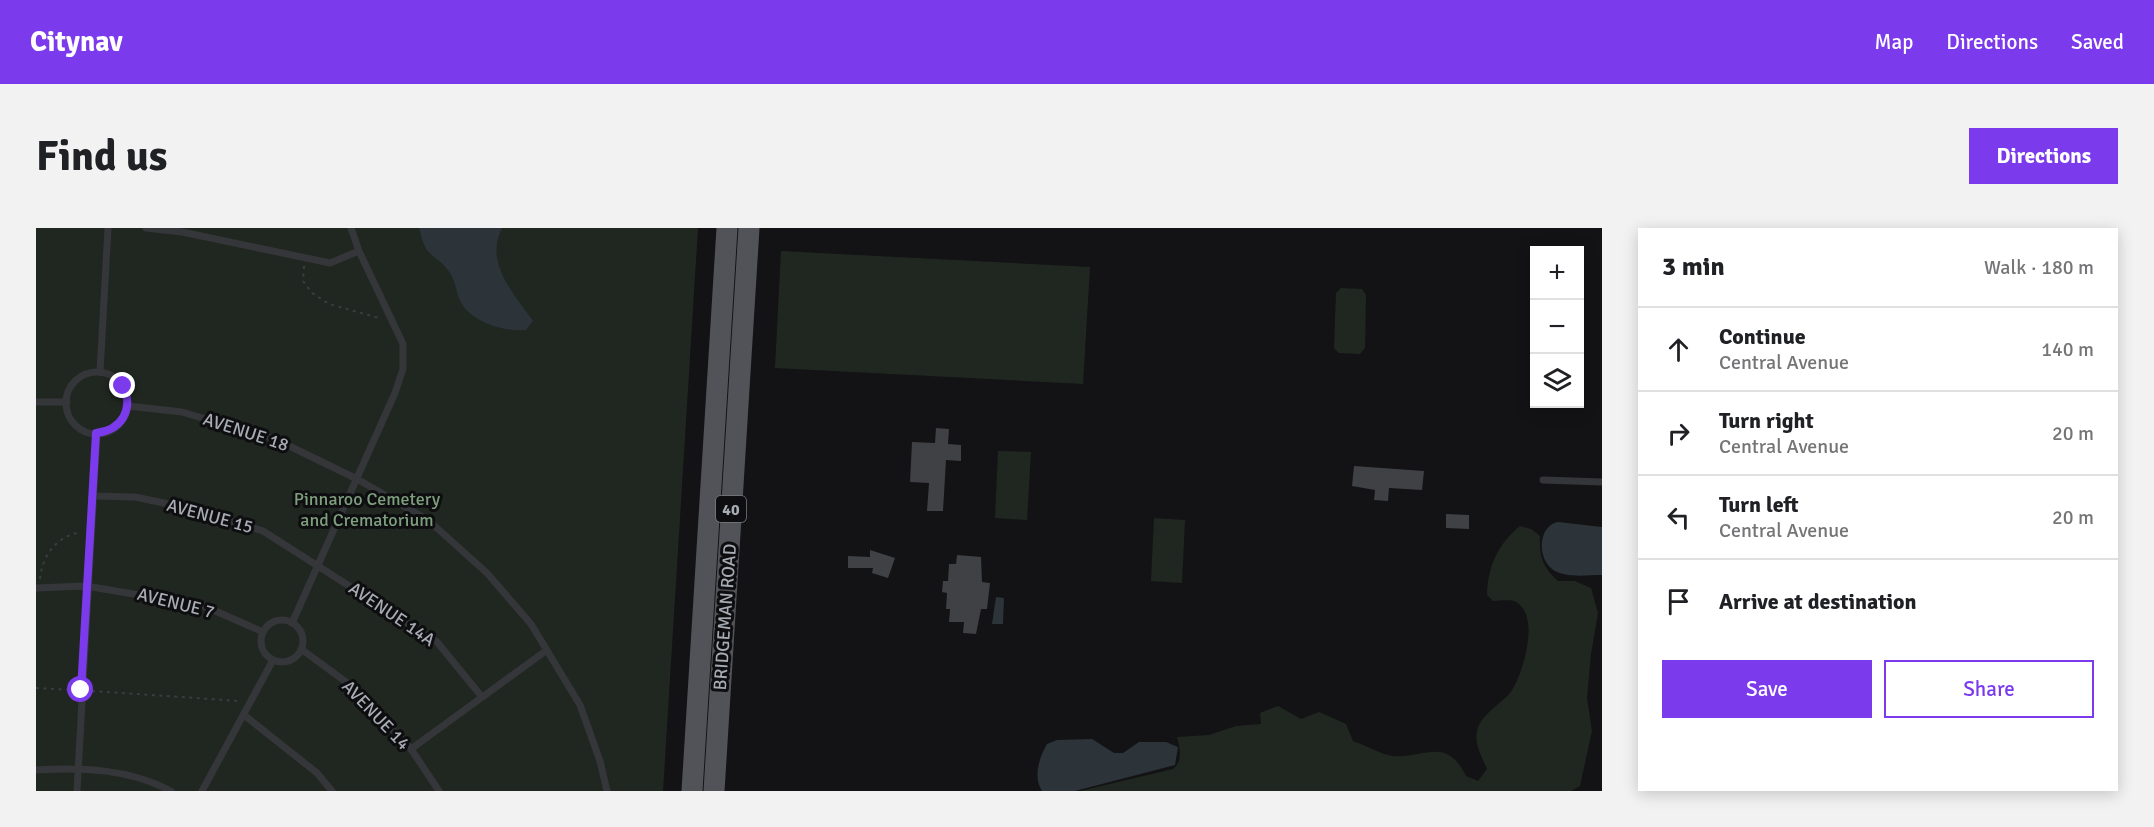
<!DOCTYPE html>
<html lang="en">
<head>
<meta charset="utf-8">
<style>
	:root { --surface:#fff; --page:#f2f2f2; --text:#202124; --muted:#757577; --line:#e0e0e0; --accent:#7c3aed }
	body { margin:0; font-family:Signika,sans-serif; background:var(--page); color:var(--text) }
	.controls { position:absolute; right:18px; top:18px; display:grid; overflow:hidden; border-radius:0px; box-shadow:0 3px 15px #0003 }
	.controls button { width:54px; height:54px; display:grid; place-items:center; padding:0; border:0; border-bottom:2px solid var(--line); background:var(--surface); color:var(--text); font:30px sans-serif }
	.stop { position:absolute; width:18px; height:18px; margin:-14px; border:4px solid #7c3aed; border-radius:50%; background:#fff }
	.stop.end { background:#7c3aed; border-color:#fff; box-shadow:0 2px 6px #0008 }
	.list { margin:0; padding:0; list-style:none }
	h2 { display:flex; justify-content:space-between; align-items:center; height:78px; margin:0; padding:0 24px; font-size:26px }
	h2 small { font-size:20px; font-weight:400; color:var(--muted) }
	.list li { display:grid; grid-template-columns:39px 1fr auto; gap:18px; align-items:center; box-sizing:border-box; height:84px; padding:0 24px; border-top:2px solid var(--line) }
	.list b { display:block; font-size:22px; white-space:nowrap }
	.list p { margin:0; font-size:20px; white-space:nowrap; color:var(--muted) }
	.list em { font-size:20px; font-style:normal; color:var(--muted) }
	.actions { display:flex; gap:12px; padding:18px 24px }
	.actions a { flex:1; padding:14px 0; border:2px solid var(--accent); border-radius:0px; text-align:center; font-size:21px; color:var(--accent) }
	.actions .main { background:var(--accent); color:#fff }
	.icon { flex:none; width:33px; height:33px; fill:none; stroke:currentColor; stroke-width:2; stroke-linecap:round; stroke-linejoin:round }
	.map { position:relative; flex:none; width:1566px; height:563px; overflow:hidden; border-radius:0px }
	header { display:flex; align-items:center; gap:36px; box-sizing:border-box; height:84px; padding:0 30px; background:var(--accent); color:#fff }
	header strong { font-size:28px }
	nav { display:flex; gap:33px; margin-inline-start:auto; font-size:21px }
	.intro { display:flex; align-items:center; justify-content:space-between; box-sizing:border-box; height:144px; padding:0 36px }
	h1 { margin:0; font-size:42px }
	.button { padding:15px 27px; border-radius:0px; background:var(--accent); color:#fff; font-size:21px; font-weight:700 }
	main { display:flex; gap:36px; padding:0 36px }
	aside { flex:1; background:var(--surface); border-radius:0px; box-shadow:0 3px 15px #0003 }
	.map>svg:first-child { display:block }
</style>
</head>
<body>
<header>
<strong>Citynav</strong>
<nav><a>Map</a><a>Directions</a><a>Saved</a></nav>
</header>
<div class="intro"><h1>Find us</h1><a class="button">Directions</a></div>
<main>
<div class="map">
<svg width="1566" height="563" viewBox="0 0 1566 563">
	<rect width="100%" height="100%" fill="#131315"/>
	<g fill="#202720">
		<polygon points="0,0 662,0 627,563 0,563"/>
		<polygon points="745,23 1054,39 1047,156 739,140"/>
		<polygon points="1305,60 1326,61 1330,67 1329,120 1324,126 1303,125 1298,120 1300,65"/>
		<polygon points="962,223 995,224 991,292 959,290"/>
		<polygon points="1118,290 1149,292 1146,355 1115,353"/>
		<path d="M1484 298 1495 301 1504 308C1503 329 1507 339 1522 353H1539L1555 360 1562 385 1555 426 1551 470 1556 503 1544 558 1535 563H1044L1137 541C1147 534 1144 519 1141 509L1173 507 1200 498 1225 496 1224 485 1242 478 1265 491 1283 484 1310 496 1317 513C1329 517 1344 526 1357 528 1387 531 1410 507 1430 548L1442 553 1451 541C1445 527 1436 513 1443 497 1449 484 1466 475 1475 464 1487 446 1505 388 1480 374 1473 371 1464 373 1457 373L1451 367C1452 339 1461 317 1484 298Z"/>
	</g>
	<g fill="#2c343a">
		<path d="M383 0H466C448 35 478 66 497 93L490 102C468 104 432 94 423 70 419 59 419 50 411 41 406 33 396 29 391 22 387 16 385 7 383 0Z"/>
		<path d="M1522 294 1566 299V347C1550 347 1533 350 1519 343 1501 333 1501 298 1522 294Z"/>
		<polygon points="960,369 968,370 967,396 956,396"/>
		<path d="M1056 511 1078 525H1087L1103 514H1130L1142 519 1139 537 1039 563H1006C997 549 1003 530 1011 516L1021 512Z"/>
	</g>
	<g fill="#404145">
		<polygon points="900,200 913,201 912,216 925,217 925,233 910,232 907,283 891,283 893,255 874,254 876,214 899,215"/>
		<polygon points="1318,238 1388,243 1386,262 1353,260 1352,273 1338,272 1339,262 1316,258"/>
		<polygon points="1410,286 1433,287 1433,301 1410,300"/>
		<polygon points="834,322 859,330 852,350 836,345 837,340 812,340 812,328 834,329"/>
		<polygon points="921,327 945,329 946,354 954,355 951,381 945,381 940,406 927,405 928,394 913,394 914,381 910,381 911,365 906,364 907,353 912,353 913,336 920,336"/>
	</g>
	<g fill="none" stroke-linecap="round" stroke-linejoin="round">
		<g stroke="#3b3c41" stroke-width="2" stroke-dasharray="3 4.5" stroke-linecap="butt">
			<polyline points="268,38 267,53 276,65 293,76 343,90"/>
			<path d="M4 351C6 327 21 308 45 304"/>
			<polyline points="0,460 38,462"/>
			<polyline points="56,463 203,473"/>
		</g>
		<g stroke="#35363a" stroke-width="7">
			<polyline points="110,0 146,4 294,35 323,23"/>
			<polyline points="64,144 72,0"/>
			<circle cx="61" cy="175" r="31"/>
			<polyline points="0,174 31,174"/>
			<polyline points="92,178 146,184 241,212 321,251 392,292 451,345 495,396 544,477 564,533 571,563"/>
			<polyline points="1507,252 1566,254"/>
			<polyline points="56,268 99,269 156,281 227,303 401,414 446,469"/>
			<polyline points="0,360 50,358 168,378 227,404"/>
			<circle cx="246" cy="413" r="21"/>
			<polyline points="256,395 359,165 367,141 367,116 323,23 315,0"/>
			<polyline points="265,421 317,459 375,521 403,563"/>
			<polyline points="208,487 281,545 296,563"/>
			<polyline points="375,521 511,422"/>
			<path d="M0 542C45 539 94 541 135 563"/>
			<polyline points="41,563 61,205"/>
			<polyline points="166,563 237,432"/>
		</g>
		<g stroke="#515358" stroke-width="21">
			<polyline points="656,563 691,0"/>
			<polyline points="678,563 713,0"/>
		</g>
	</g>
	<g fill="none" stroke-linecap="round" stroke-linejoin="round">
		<path stroke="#7c3aed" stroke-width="8" d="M45 462 60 205C86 202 98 181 87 158"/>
	</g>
	<g text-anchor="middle" stroke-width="6" stroke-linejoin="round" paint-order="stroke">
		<rect fill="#0e0e10" stroke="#787c83" stroke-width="1.5" x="680" y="268" width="30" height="26" rx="4.5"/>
		<g font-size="16" font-weight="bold" fill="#a6abb4">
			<text x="695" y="287">40</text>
		</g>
		<g font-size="18" fill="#a6abb4" stroke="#0e0e10">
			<text transform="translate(210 204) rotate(18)" y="6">AVENUE 18</text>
			<text transform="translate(174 288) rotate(15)" y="6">AVENUE 15</text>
			<text transform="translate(140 375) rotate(14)" y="6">AVENUE 7</text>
			<text transform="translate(356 386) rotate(34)" y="6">AVENUE 14A</text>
			<text transform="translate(689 389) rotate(-86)" y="6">BRIDGEMAN ROAD</text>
			<text transform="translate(340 487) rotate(46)" y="6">AVENUE 14</text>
		</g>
		<g font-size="18" fill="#7e9f7e" stroke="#0e0e10">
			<text x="331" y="277">Pinnaroo Cemetery<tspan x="331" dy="21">and Crematorium</tspan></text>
		</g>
	</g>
</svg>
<div class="controls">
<button>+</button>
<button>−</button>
<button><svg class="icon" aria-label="layers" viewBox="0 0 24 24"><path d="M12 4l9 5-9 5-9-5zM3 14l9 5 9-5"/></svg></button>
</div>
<div class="stop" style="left:45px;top:462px"></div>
<div class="stop end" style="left:87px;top:158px"></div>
</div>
<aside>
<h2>3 min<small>Walk · 180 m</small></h2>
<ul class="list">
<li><svg class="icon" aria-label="ahead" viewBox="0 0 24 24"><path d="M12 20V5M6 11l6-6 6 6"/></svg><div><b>Continue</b><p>Central Avenue</p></div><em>140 m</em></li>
<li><svg class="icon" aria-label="right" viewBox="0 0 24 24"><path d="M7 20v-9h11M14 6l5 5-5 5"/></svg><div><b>Turn right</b><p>Central Avenue</p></div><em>20 m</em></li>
<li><svg class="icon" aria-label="left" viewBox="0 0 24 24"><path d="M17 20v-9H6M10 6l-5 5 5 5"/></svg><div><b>Turn left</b><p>Central Avenue</p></div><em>20 m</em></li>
<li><svg class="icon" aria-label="arrive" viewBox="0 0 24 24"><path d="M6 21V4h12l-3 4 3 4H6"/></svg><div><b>Arrive at destination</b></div></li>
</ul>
<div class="actions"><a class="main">Save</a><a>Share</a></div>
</aside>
</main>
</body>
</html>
